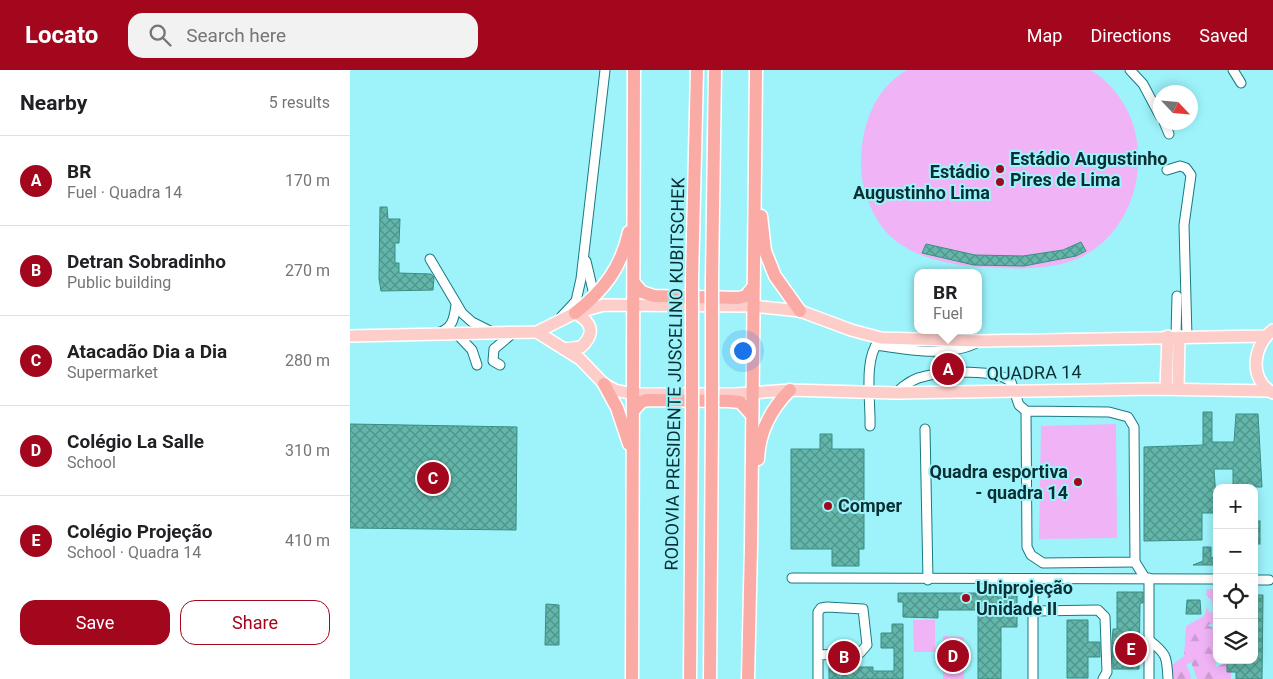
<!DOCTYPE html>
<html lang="en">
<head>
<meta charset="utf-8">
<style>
	:root { --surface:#fff; --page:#f2f2f2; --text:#202124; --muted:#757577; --line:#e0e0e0; --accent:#a3071d }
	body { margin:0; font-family:Roboto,sans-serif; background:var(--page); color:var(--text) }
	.controls { position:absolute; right:15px; bottom:15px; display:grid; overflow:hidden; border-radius:10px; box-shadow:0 2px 12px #0003 }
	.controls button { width:45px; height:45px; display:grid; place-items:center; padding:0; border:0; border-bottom:1px solid var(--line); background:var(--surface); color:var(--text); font:25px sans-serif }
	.compass { position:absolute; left:803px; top:15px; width:45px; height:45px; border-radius:50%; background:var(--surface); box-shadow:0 2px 12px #0003; rotate:116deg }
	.you { position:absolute; left:392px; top:280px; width:18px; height:18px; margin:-12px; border:4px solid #fff; border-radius:50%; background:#1a73e8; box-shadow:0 0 0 8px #1a73e833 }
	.badge { display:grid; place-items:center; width:32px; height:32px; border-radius:50%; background:var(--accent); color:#fff; font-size:16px; font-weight:700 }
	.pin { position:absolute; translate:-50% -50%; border:2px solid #fff; box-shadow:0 1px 5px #0006 }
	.popup { position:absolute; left:564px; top:199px; width:68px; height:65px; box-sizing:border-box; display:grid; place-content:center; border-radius:10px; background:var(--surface); filter:drop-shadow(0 1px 4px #0005); font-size:16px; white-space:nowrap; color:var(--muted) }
	.popup b { font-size:19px; color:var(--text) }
	.popup::after { content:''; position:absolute; left:50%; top:100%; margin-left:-10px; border:10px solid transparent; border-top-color:var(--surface) }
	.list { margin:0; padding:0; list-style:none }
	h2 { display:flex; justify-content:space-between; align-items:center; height:65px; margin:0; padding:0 20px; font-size:21px }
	h2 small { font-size:16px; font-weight:400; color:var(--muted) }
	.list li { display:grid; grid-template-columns:32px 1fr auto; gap:15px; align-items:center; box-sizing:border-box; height:90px; padding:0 20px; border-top:1px solid var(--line) }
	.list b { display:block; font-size:19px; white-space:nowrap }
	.list p { margin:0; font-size:16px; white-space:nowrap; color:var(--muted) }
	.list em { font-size:16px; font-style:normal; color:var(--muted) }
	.actions { display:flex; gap:10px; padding:15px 20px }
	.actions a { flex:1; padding:11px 0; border:1px solid var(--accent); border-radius:15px; text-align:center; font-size:18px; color:var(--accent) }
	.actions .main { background:var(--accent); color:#fff }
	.icon { flex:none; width:28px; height:28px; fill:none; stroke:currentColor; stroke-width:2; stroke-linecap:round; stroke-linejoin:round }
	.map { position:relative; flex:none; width:923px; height:609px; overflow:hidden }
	header { display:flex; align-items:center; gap:30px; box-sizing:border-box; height:70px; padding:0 25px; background:var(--accent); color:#fff }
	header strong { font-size:24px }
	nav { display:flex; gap:28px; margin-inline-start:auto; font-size:18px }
	.search { width:350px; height:45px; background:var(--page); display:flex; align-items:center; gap:12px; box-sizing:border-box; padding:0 18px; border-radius:15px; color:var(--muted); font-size:19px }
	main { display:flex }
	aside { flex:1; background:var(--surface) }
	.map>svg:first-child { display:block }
</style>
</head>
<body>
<header>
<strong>Locato</strong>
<div class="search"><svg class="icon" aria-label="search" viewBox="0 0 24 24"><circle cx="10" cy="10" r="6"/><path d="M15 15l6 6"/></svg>Search here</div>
<nav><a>Map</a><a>Directions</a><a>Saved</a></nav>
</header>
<main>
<aside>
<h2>Nearby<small>5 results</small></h2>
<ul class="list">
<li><span class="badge">A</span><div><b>BR</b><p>Fuel · Quadra 14</p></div><em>170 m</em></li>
<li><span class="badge">B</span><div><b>Detran Sobradinho</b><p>Public building</p></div><em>270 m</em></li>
<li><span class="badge">C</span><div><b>Atacadão Dia a Dia</b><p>Supermarket</p></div><em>280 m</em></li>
<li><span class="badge">D</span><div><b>Colégio La Salle</b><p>School</p></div><em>310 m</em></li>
<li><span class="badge">E</span><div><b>Colégio Projeção</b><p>School · Quadra 14</p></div><em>410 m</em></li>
</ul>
<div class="actions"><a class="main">Save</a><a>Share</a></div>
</aside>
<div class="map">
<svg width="923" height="609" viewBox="0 0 923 609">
	<defs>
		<pattern id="forest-firs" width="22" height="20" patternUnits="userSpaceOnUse" patternTransform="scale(1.25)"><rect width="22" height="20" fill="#f0b3f5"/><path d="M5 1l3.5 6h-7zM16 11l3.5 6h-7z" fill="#cc9ad2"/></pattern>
		<pattern id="building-cross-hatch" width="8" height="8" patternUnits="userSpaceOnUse" patternTransform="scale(1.25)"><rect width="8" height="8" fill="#63b6aa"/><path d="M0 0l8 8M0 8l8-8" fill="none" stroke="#50948b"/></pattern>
	</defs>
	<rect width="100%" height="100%" fill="#9ef3fb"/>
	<g fill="#f0b3f5">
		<path d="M557 0H741C769 18 787 49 788 82 791 130 764 180 715 193 689 200 658 199 632 197 600 195 564 188 540 166 522 148 511 119 511 94 511 58 523 19 557 0Z"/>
		<polygon points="766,354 767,468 689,469 691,356"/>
		<polygon points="563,550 585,550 585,582 564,582"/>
		<polygon points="593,566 614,567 614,609 593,609"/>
	</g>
	<polygon fill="url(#forest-firs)" points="857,519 867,519 867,553 857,555 864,558 866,597 876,593 881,601 881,609 847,609 841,592 836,595 840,603 841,609 824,609 821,596 834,586 836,556 854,546 857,537 860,543 863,541 862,530 856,525"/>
	<g fill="url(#building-cross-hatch)" stroke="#398e83">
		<polygon points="30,137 37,137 38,149 50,149 49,173 45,173 45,193 49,193 49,203 81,204 84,207 83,220 31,221 29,209"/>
		<polygon points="731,172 736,181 726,186 674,196 624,195 572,183 576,174 625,185 673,186 713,180"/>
		<polygon points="603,286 603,294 609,296 590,297 590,293 585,293 584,290 584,287"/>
		<polygon points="853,342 862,342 862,372 884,372 886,344 908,344 912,417 883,417 883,399 864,399 867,443 852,443 852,470 794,471 794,377 853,375"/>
		<polygon points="0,354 167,357 166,460 0,458"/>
		<polygon points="470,364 482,364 482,379 514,379 514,479 509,479 509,496 482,496 482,479 441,479 441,379 470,379"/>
		<rect x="904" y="451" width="6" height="23"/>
		<polygon points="853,477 861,477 861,488 867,486 867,495 843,495 853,491"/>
		<polygon points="767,522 793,522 793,533 790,533 789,599 763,599 762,572 763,559 767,559"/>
		<polygon points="548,523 667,523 667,557 651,557 651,609 628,609 628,540 588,540 588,548 553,547 553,532 548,532"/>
		<polygon points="904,525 913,525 912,609 886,609 886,602 877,602 877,593 884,593 884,590 904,590"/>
		<polygon points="837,530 850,530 851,544 836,544"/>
		<polygon points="196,534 209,535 209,575 195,575"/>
		<polygon points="717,550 738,550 738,572 750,572 750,587 738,587 738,608 717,608"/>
		<polygon points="542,554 553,554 553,609 479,609 479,591 497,590 497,597 523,597 523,601 544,601 544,578 531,578 531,563 542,563"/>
	</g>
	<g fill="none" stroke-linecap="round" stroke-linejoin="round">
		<defs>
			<g id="minor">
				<polyline points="780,0 793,14 810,46"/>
				<polyline points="883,0 891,13"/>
				<polyline points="814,52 819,64"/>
				<polyline points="817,100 830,96 836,98 841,105 834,155 837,267"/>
				<polyline points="80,189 112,243 122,252 142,262"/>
				<polyline points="236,191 245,229"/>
				<polyline points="211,247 226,231 231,209 255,0"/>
				<path d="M87 263C102 259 104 250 106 235"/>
				<polyline points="107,264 122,280 127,295"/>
				<polyline points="826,266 827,226"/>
				<path d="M526 275C559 280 600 288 630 271"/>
				<polyline points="150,295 143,291 144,279 163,263"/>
				<path d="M546 323C554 315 564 308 576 306 593 301 648 299 661 312L669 335 676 341 759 342 778 347 784 357 785 492 693 493 681 485 677 477 676 341"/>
				<path d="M520 356C521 333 513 289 529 271"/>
				<polyline points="575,359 578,510"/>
				<polyline points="785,492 795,508"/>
				<polyline points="442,508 867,509"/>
				<polyline points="799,508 799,609"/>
				<polyline points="904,510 919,510"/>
				<polyline points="684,541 748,540 755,547 757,602 753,609"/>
				<path d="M799 570C817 584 817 587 818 609"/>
				<polyline points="468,609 468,542 471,538 477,537 513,539 517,575 510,583 469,585"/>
				<polyline points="683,609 683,509"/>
			</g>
			<g id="major">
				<path d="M923 260C903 275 898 309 923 323"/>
				<polyline points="187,262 230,289 254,314 265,320 283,324 386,324 440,320 546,323 804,319 919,321"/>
				<polyline points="0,266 187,262 225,243 254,235 403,236 450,241 501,260 531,268 631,271 916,266"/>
				<path d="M214 279 231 277C246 263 242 252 225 243"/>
				<polyline points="816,319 818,266"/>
				<polyline points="828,319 829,267"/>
			</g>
			<g id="highway">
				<polyline points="411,146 415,181 425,206 450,241"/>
				<polyline points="342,208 347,0"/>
				<polyline points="362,209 365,0"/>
				<polyline points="284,213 292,222 304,226 388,228 396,226 403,217"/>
				<path d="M225 243C254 220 271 198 279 162"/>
				<polyline points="254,314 267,338 279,374"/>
				<polyline points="283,341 291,332 297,330 379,331 390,332 401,344"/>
				<path d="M408 389C409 362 421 339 440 320"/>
				<polyline points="282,609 284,0"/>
				<polyline points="340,609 342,346"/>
				<polyline points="360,609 362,348"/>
				<polyline points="398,609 401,476 406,0"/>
			</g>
		</defs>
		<use href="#minor" stroke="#1a7981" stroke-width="11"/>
		<use href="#major" stroke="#fff" stroke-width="14"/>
		<use href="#highway" stroke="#fff" stroke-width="15"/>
		<use href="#minor" stroke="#fff" stroke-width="9"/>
		<use href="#major" stroke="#fdcdc9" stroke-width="11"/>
		<use href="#highway" stroke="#fbaba5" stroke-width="12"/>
		<defs>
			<g id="highway-bridge">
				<polyline points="342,346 342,208"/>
				<polyline points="362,348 362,209"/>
			</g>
		</defs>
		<use href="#highway-bridge" stroke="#fff" stroke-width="15" stroke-linecap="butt"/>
		<use href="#highway-bridge" stroke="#fbaba5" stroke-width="12"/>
	</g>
	<g fill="#a3071d" stroke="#9ef3fb" stroke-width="2">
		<circle cx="650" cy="99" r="5"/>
		<circle cx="650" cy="112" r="5"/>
		<circle cx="728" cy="412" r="5"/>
		<circle cx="478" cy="436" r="5"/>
		<circle cx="616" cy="528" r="5"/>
	</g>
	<g text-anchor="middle" stroke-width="4" stroke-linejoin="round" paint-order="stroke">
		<g font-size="18" font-weight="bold" fill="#092f33" stroke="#9ef3fb" text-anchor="start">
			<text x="660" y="95">Estádio Augustinho<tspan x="660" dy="21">Pires de Lima</tspan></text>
			<text x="640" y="108" text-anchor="end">Estádio<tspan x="640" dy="21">Augustinho Lima</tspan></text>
			<text x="718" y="408" text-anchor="end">Quadra esportiva<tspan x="718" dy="21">- quadra 14</tspan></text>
			<text x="488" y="442">Comper</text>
			<text x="626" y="524">Uniprojeção<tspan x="626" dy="21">Unidade II</tspan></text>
		</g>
		<g font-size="18" fill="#092f33" stroke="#9ef3fb">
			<text transform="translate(684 303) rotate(-1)" y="6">QUADRA 14</text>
			<text transform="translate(325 304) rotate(-89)" y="6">RODOVIA PRESIDENTE JUSCELINO KUBITSCHEK</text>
		</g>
	</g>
</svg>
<div class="controls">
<button>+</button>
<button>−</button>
<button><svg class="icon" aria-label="locate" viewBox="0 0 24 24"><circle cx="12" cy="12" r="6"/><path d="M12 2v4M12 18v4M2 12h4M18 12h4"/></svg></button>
<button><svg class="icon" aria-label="layers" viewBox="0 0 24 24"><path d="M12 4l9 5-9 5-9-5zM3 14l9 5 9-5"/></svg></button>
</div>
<svg class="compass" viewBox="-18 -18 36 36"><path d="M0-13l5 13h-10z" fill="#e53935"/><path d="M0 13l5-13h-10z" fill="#757577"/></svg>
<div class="you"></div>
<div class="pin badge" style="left:598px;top:299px">A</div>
<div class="popup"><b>BR</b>Fuel</div>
<div class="pin badge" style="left:494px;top:587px">B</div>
<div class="pin badge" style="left:83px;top:408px">C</div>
<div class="pin badge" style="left:603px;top:586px">D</div>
<div class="pin badge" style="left:781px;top:579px">E</div>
</div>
</main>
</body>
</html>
